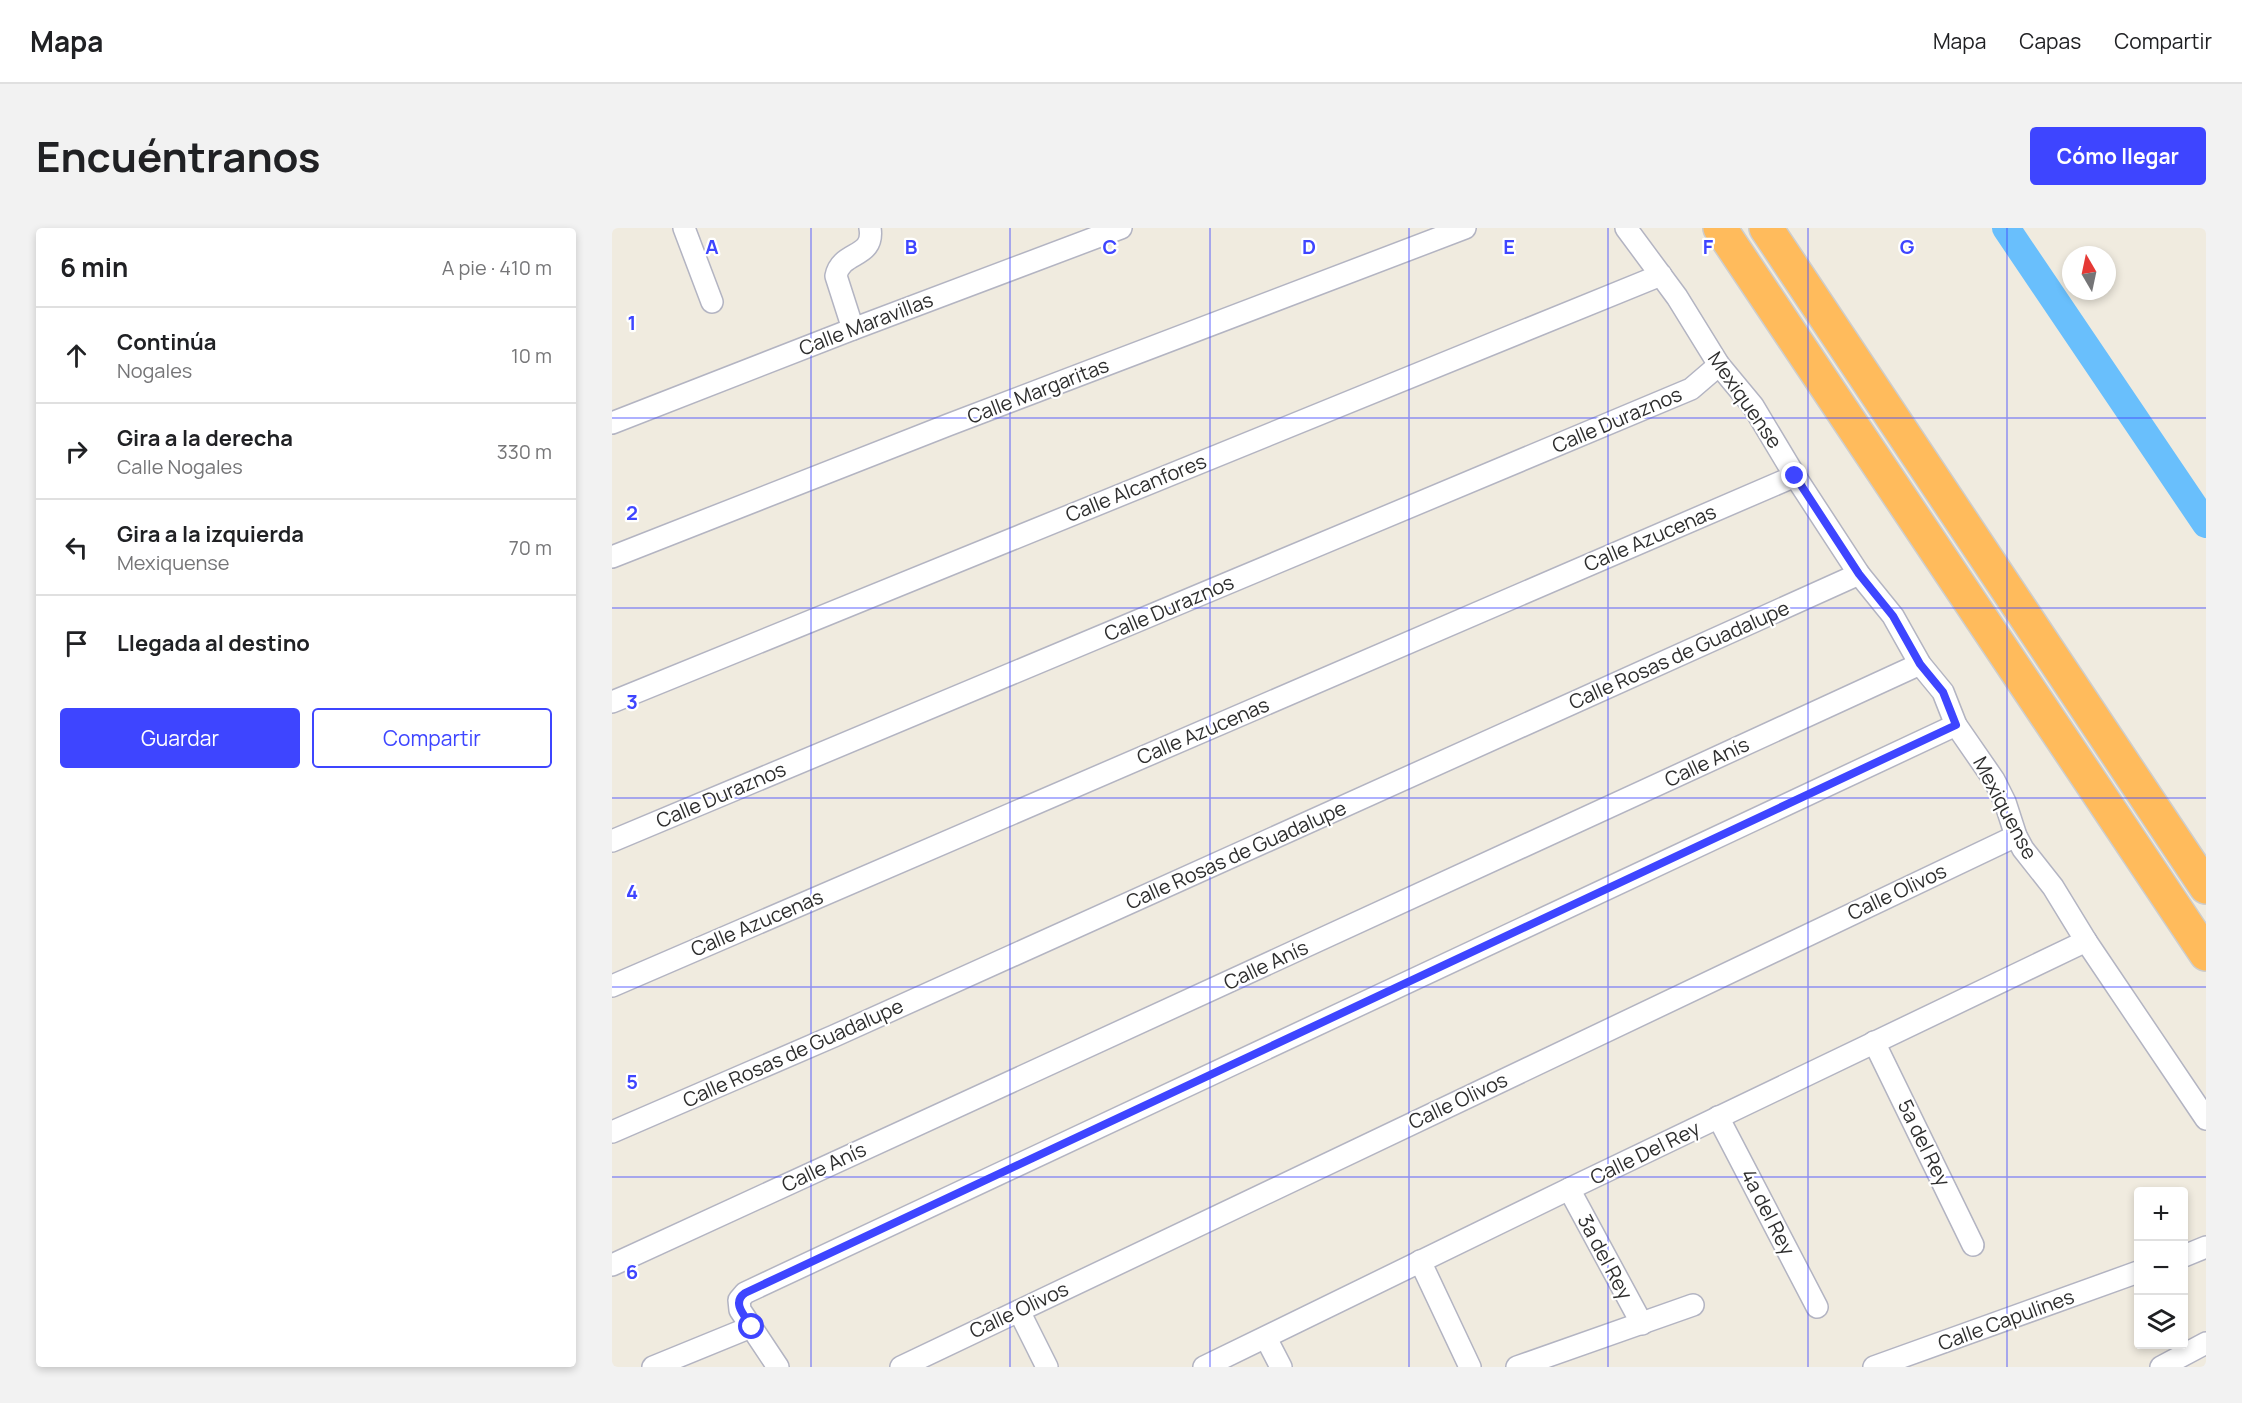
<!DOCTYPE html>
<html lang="es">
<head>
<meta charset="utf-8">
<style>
	:root { --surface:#fff; --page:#f2f2f2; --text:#202124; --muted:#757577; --line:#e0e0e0; --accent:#3e45ff }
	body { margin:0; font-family:Manrope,sans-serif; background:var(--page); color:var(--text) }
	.controls { position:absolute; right:18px; bottom:18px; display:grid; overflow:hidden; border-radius:6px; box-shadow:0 3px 9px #0003 }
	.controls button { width:54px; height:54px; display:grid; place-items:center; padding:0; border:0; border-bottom:2px solid var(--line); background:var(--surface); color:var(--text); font:30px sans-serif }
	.compass { position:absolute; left:1450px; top:18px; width:54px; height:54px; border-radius:50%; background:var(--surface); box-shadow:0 3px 9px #0003; rotate:351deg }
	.stop { position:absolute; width:18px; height:18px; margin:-14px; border:4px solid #3e45ff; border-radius:50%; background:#fff }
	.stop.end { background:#3e45ff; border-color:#fff; box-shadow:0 2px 6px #0008 }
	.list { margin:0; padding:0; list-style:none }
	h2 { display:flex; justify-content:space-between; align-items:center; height:78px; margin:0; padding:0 24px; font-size:26px }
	h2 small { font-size:20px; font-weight:400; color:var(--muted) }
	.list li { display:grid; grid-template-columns:39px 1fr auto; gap:18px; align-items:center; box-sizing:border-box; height:96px; padding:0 24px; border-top:2px solid var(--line) }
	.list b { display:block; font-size:22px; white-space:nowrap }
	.list p { margin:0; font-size:20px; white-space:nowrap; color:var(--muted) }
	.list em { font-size:20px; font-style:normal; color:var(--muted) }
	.actions { display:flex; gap:12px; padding:18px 24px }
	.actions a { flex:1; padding:14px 0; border:2px solid var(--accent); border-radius:6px; text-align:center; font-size:21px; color:var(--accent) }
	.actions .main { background:var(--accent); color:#fff }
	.icon { flex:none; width:33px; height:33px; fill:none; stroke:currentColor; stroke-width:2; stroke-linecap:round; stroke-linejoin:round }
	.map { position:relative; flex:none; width:1594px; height:1139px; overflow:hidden; border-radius:6px }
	header { display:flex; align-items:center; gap:36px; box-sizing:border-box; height:84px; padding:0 30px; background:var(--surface); border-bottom:2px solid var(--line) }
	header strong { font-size:28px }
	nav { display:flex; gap:33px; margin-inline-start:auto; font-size:21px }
	.intro { display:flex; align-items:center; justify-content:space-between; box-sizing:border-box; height:144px; padding:0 36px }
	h1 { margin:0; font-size:42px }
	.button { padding:15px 27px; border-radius:6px; background:var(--accent); color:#fff; font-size:21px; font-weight:700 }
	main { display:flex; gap:36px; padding:0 36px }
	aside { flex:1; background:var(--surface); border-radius:6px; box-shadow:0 3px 9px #0003 }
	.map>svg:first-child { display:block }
</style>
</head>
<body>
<header>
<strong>Mapa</strong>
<nav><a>Mapa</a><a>Capas</a><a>Compartir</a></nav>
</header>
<div class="intro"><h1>Encuéntranos</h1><a class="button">Cómo llegar</a></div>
<main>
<aside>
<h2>6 min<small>A pie · 410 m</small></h2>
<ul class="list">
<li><svg class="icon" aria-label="ahead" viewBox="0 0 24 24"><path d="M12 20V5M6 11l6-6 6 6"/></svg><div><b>Continúa</b><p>Nogales</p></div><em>10 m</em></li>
<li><svg class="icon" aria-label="right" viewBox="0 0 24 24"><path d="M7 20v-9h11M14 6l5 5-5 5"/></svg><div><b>Gira a la derecha</b><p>Calle Nogales</p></div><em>330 m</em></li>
<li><svg class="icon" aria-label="left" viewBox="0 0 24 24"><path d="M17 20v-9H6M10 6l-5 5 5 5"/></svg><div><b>Gira a la izquierda</b><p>Mexiquense</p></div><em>70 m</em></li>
<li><svg class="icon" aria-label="arrive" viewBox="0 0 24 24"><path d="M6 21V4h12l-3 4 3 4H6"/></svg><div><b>Llegada al destino</b></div></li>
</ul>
<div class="actions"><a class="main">Guardar</a><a>Compartir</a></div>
</aside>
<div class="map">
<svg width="1594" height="1139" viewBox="0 0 1594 1139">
	<rect width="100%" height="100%" fill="#f0ebdf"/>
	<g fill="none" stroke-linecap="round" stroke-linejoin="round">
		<polyline stroke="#69bffc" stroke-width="28" points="1394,0 1594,296"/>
		<defs>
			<g id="street">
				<polyline points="72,0 100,74"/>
				<polyline points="1014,0 1065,69 1107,137 1141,178 1183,248 1247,346 1281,388 1308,436 1331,464 1344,497 1382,552 1393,574 1404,608 1411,621 1441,659 1474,713 1594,891"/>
				<path d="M241 101 224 48C229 22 263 31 258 0"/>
				<polyline points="0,195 241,101 509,0"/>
				<polyline points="0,329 336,197 853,0"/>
				<polyline points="0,474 1049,47"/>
				<polyline points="0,613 1079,161 1107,137"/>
				<polyline points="0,758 1183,248"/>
				<polyline points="1262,814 1361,1017"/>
				<polyline points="1106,889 1205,1079"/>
				<polyline points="0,904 222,808 1247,346"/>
				<polyline points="957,961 1030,1096"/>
				<polyline points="1572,1028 1594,1019"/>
				<polyline points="808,1033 858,1139"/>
				<polyline points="0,1037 1308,436"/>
				<polyline points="407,1083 435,1139"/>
				<polyline points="654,1110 669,1139"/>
				<polyline points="41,1139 139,1099"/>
				<polyline points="166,1139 128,1082 127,1072 133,1065 1344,497"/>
				<polyline points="289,1139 1404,608"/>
				<polyline points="592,1139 957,961 1474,713"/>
				<polyline points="905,1139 1081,1077"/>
				<polyline points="1262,1139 1526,1044"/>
				<polyline points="1549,1139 1594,1115"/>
			</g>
			<g id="highway">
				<polyline points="1108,0 1594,726"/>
				<polyline points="1154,0 1594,659"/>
			</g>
		</defs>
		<use href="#street" stroke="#b3b4c2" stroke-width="24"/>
		<use href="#highway" stroke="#cdcdcd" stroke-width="36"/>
		<use href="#street" stroke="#fff" stroke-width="21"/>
		<use href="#highway" stroke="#ffbb5c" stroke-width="33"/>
	</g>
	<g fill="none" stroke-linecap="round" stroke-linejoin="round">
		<path stroke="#3e45ff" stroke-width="8" d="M140 1099C133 1088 119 1075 133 1065L1344 497 1331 464 1308 436 1281 388 1247 346 1183 248"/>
	</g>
	<path fill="none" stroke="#3e45ff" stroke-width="1.5" stroke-opacity="0.55" d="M199 0V1139M398 0V1139M598 0V1139M797 0V1139M996 0V1139M1196 0V1139M1395 0V1139M0 190H1594M0 380H1594M0 570H1594M0 759H1594M0 949H1594"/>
	<g text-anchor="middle" stroke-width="4.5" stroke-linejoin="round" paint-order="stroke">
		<g font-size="20" fill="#2e2e2e" stroke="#fff">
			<text transform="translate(254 96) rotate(-21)" y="7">Calle Maravillas</text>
			<text transform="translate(426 163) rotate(-21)" y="7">Calle Margaritas</text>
			<text transform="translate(1133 172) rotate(55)" y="7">Mexiquense</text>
			<text transform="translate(1005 192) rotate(-23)" y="7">Calle Duraznos</text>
			<text transform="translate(524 260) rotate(-22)" y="7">Calle Alcanfores</text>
			<text transform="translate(1038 310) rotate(-23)" y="7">Calle Azucenas</text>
			<text transform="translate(557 380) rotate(-23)" y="7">Calle Duraznos</text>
			<text transform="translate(1067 427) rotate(-24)" y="7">Calle Rosas de Guadalupe</text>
			<text transform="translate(591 503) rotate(-23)" y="7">Calle Azucenas</text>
			<text transform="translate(1095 534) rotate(-25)" y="7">Calle Anís</text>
			<text transform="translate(109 567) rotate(-23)" y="7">Calle Duraznos</text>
			<text transform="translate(1393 580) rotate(62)" y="7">Mexiquense</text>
			<text transform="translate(624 627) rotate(-24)" y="7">Calle Rosas de Guadalupe</text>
			<text transform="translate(1285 664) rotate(-25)" y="7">Calle Olivos</text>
			<text transform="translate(145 695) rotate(-23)" y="7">Calle Azucenas</text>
			<text transform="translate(654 737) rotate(-25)" y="7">Calle Anís</text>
			<text transform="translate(181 825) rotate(-24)" y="7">Calle Rosas de Guadalupe</text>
			<text transform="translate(846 873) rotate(-25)" y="7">Calle Olivos</text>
			<text transform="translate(1312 915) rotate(64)" y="7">5a del Rey</text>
			<text transform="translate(1033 925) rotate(-26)" y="7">Calle Del Rey</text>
			<text transform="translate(212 939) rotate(-25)" y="7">Calle Anís</text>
			<text transform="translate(1156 984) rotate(63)" y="7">4a del Rey</text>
			<text transform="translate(993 1029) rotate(62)" y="7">3a del Rey</text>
			<text transform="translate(407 1082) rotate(-25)" y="7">Calle Olivos</text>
			<text transform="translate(1394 1092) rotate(-20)" y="7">Calle Capulines</text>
		</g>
	</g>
	<g font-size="20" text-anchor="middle" font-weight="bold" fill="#3e45ff" stroke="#fff" stroke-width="4.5" stroke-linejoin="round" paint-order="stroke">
		<text x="100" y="26">A</text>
		<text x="299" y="26">B</text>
		<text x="498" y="26">C</text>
		<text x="697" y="26">D</text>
		<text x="897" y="26">E</text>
		<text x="1096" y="26">F</text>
		<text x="1295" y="26">G</text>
		<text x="20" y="102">1</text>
		<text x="20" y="292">2</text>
		<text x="20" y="481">3</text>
		<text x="20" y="671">4</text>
		<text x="20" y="861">5</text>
		<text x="20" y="1051">6</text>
	</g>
</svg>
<div class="controls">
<button>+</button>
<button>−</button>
<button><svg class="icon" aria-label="layers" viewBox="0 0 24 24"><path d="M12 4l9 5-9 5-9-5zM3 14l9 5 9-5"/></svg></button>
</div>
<svg class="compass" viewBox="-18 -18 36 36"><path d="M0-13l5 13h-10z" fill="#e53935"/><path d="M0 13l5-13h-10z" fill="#757577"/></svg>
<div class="stop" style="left:140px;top:1099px"></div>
<div class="stop end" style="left:1183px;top:248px"></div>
</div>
</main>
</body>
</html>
